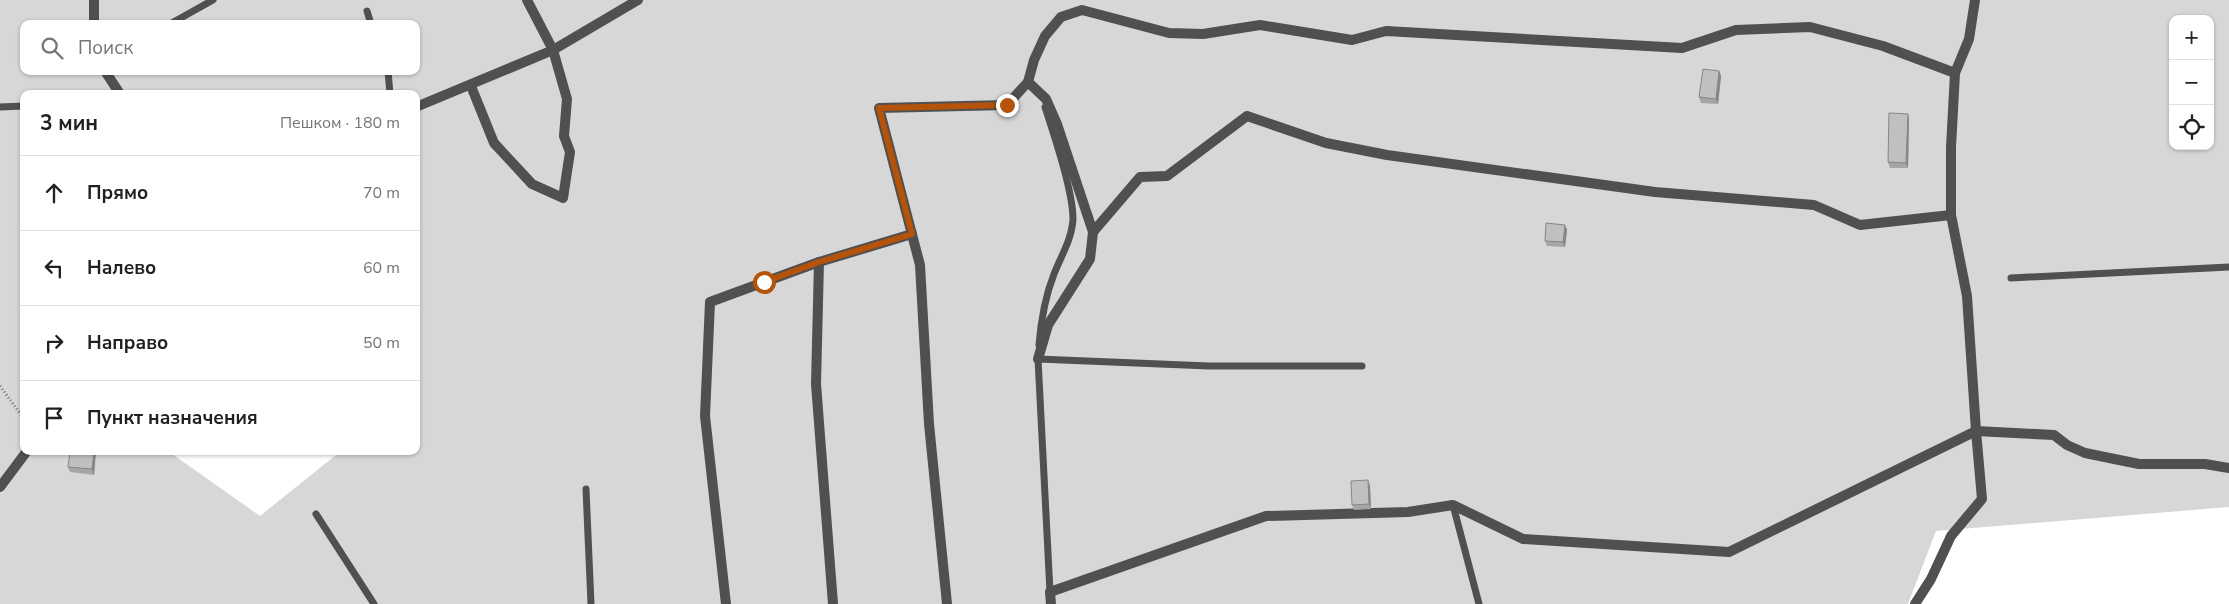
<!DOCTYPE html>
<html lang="ru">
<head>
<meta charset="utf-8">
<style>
	:root { --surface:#fff; --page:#f6f6f6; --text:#202124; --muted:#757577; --line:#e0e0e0 }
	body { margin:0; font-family:"Nunito Sans",sans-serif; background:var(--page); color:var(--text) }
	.controls { position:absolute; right:15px; top:15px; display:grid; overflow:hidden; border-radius:10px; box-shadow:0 1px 4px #0004 }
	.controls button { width:45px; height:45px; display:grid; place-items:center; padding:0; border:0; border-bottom:1px solid var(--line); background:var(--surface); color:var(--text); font:25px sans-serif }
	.stop { position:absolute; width:15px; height:15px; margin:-11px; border:4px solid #b45309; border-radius:50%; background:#fff }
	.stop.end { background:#b45309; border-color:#fff; box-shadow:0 1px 5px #0008 }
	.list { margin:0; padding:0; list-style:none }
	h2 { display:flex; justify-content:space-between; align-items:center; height:65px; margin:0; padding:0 20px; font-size:21px }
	h2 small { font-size:16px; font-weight:400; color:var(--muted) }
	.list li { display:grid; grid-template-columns:32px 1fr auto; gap:15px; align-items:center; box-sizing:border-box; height:75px; padding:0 20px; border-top:1px solid var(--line) }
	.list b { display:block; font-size:19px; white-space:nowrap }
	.list em { font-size:16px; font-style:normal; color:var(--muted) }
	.icon { flex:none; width:28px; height:28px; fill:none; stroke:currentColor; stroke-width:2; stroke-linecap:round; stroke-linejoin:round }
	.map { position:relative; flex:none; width:2229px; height:604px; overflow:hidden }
	.search { position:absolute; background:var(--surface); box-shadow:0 1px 4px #0004; left:20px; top:20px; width:400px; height:55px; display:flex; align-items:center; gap:12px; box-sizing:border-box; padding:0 18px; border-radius:10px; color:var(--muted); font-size:19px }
	.panel { position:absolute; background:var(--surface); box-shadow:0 1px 4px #0004; left:20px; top:90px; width:400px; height:365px; border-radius:10px }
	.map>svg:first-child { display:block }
</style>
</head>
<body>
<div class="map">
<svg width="2229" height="604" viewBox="0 0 2229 604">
	<rect width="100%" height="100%" fill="#fff"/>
	<path fill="#d7d7d7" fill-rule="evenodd" d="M0 0H2229V507L1936 531 1908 604H0ZM2173 19H2210V146H2173ZM24 24H416V71H24ZM24 94H416V451H341L260 516 168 451H24Z"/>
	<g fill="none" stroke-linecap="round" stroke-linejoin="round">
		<polyline stroke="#727272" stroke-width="3" stroke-dasharray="1 2.5" stroke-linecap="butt" points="0,386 24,419"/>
		<g stroke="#505050" stroke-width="7">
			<polyline points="367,11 371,24"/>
			<polyline points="170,24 213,0"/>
			<polyline points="388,71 390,94"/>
			<polyline points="0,107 24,106"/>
			<polyline points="2011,278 2229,267"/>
			<path d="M1039 345C1041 320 1045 297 1054 274 1061 256 1072 239 1073 219 1073 191 1054 135 1045 107"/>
			<polyline points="586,489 591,604"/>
			<polyline points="1453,505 1479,604"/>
			<polyline points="316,514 374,604"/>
			<polyline points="1050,592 1038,359 1209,366 1362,366"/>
		</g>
		<g stroke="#505050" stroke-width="10">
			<polyline points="94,0 94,24"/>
			<polyline points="1975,0 1969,39 1955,73 1951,147 1951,215 1967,296 1976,431 2054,435 2067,445 2085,453 2139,464 2205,464 2229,468"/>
			<polyline points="105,71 120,94"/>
			<polyline points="1028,82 1046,99 1057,124 1093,232 1090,259 1048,325 1038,359"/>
			<polyline points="471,86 494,143 532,184 563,198 570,152 564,136 567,99 553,50 527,0"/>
			<polyline points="416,107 553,50 638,0"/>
			<polyline points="1093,232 1140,177 1167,176 1247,116 1326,143 1387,155 1655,192 1814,205 1860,225 1951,215"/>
			<polyline points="819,262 816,384 833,604"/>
			<polyline points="0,487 27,451"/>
			<polyline points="726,604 705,416 710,302 819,262 912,234"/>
			<polyline points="947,604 929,424 920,265 879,108 1007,105 1028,82 1034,60 1045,36 1061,17 1082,10 1169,33 1203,34 1260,25 1352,40 1386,31 1682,48 1736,30 1810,27 1883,46 1955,73"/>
			<polyline points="1051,604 1050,592 1266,516 1408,512 1453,505 1523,539 1729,552 1976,431 1982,499 1951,536 1931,579 1915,604"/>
		</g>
	</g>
	<g fill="#a5a5a5">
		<polygon points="1719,71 1721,76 1718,104 1701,103 1699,97"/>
		<polygon points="1908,114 1909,119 1908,168 1890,168 1888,162"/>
		<polygon points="1565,225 1567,230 1565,247 1547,246 1545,241"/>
		<polygon points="96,451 94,475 70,472 68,467"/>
		<polygon points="1368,480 1370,486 1371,509 1354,510 1352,505"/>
	</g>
	<g fill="#868686">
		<polygon points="1719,71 1721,76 1718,104 1716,99"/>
		<polygon points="1908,114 1909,119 1908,168 1906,163"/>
		<polygon points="1565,225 1567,230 1565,247 1563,242"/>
		<polygon points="94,451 96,451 94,475 92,469"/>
		<polygon points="1368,480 1370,486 1371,509 1369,504"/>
	</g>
	<g fill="#c0c0c0" stroke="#868686">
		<polygon points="1703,69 1719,71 1716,99 1699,97"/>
		<polygon points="1889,113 1908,114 1906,163 1888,162"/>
		<polygon points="1546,223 1565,225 1563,242 1545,241"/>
		<polygon points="70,451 94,451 92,469 68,467"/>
		<polygon points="1368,480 1369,504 1352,505 1351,481"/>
	</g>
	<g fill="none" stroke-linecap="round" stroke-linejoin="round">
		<polyline stroke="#b45309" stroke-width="6" points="764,282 819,262 912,234 879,108 1007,105"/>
	</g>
</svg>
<div class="controls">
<button>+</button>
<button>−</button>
<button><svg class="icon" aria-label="locate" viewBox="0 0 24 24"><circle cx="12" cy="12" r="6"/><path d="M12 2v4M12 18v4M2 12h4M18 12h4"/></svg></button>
</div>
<div class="stop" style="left:764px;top:282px"></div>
<div class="stop end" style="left:1007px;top:105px"></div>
<div class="search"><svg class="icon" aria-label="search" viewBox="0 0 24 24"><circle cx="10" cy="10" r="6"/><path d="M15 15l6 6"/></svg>Поиск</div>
<section class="panel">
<h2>3 мин<small>Пешком · 180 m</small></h2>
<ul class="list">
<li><svg class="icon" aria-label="ahead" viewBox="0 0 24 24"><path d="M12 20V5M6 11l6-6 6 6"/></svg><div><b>Прямо</b></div><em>70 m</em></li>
<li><svg class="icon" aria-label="left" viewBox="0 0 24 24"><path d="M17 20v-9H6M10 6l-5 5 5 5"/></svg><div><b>Налево</b></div><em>60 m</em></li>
<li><svg class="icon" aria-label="right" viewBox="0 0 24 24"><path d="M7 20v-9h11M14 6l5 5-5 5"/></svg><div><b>Направо</b></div><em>50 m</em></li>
<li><svg class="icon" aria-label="arrive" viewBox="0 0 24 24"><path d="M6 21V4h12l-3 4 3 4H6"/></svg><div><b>Пункт назначения</b></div></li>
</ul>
</section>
</div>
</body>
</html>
